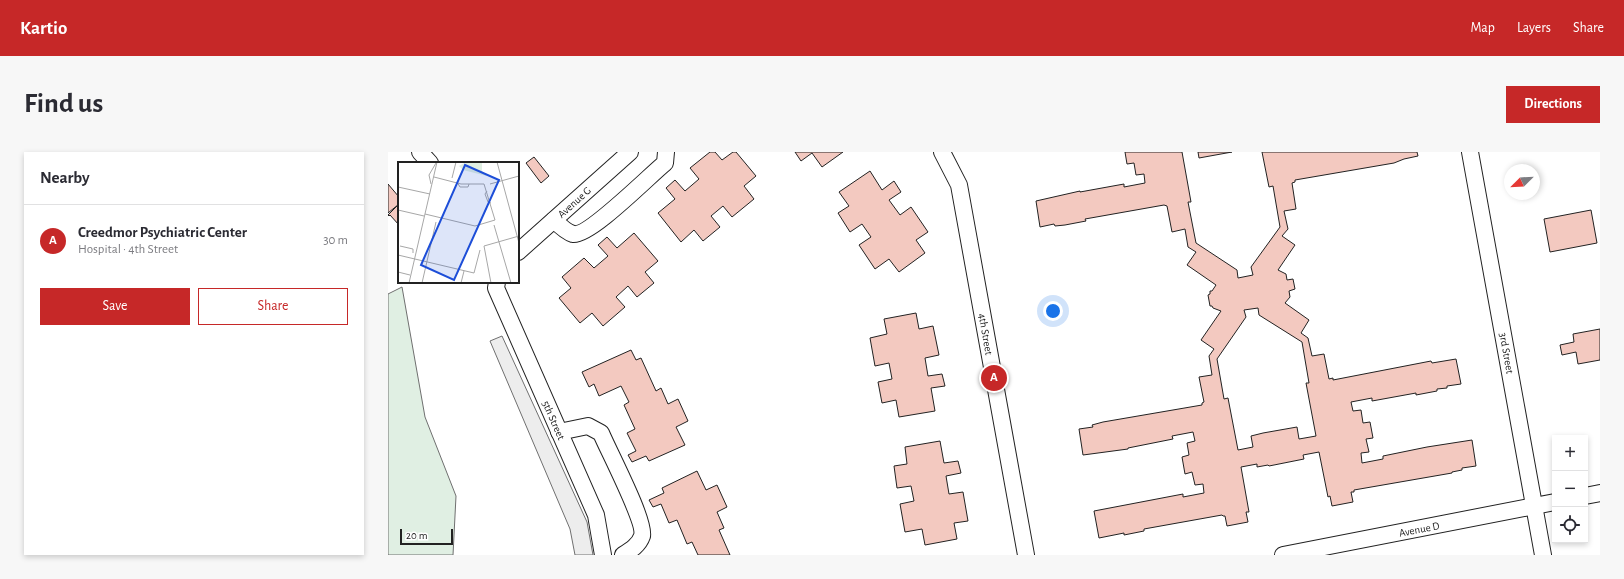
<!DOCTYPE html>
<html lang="en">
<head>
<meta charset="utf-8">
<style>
	:root { --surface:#fff; --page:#f7f7f7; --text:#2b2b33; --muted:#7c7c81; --line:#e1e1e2; --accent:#c62828 }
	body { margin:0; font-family:"Alegreya Sans",sans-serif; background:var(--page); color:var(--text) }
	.controls { position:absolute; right:12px; bottom:12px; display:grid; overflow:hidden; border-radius:0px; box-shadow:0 2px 6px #0003 }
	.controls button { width:36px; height:36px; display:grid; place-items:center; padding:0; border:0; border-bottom:1px solid var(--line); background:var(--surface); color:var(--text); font:20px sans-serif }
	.compass { position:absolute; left:1116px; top:12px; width:36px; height:36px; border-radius:50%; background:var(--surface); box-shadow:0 2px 6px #0003; rotate:246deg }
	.scale { position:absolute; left:12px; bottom:10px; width:53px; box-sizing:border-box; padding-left:4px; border:2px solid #222; border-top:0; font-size:11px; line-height:14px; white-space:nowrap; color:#222; -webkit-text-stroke:3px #fff; paint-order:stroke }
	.you { position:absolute; left:665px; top:159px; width:14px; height:14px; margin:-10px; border:3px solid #fff; border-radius:50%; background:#1a73e8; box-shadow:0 0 0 6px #1a73e833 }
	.badge { display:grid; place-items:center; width:26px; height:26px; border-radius:50%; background:var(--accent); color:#fff; font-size:13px; font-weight:700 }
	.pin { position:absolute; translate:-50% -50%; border:2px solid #fff; box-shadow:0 1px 4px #0006 }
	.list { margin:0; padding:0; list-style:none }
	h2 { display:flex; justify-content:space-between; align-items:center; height:52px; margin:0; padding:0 16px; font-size:17px }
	h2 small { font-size:13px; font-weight:400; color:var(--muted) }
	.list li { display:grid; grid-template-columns:26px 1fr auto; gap:12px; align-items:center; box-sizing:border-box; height:72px; padding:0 16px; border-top:1px solid var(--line) }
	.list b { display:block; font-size:15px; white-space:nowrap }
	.list p { margin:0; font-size:13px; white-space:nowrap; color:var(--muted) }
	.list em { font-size:13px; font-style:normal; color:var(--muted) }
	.actions { display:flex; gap:8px; padding:12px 16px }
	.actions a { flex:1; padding:9px 0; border:1px solid var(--accent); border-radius:0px; text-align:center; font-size:14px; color:var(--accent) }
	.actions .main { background:var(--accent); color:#fff }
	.icon { flex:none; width:22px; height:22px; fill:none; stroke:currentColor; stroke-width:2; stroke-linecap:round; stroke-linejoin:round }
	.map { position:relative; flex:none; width:1212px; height:403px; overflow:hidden; border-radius:0px }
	header { display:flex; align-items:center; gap:24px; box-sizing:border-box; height:56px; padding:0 20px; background:var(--accent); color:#fff }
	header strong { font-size:19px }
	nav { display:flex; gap:22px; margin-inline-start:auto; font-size:14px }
	.intro { display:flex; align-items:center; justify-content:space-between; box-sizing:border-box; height:96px; padding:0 24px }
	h1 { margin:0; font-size:28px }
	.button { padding:10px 18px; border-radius:0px; background:var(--accent); color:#fff; font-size:14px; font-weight:700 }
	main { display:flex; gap:24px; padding:0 24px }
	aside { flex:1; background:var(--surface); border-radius:0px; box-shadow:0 2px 6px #0003 }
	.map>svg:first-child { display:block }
</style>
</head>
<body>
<header>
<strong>Kartio</strong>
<nav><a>Map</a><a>Layers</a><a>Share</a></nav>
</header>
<div class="intro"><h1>Find us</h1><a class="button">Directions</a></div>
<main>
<aside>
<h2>Nearby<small></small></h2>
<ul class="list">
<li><span class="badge">A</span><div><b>Creedmor Psychiatric Center</b><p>Hospital · 4th Street</p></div><em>30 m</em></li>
</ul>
<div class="actions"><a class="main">Save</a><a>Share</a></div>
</aside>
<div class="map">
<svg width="1212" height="403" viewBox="0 0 1212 403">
	<rect width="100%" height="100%" fill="#fff"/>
	<polygon fill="#e0efe3" stroke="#6f6f6f" points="14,135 37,265 68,344 65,403 0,403 0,142"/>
	<polygon fill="#ededed" stroke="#6f6f6f" points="114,184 199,370 205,403 187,403 182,377 102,189"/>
	<g fill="#f3c9c0" stroke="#222" fill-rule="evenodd">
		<polygon points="322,0 327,0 334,8 345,0 348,0 368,24 356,34 366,47 344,65 335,54 323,64 332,75 315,89 306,78 293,90 270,61 287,47 278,36 287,28 297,39 311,27 302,16"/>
		<polygon points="407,0 455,0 434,15 424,1 413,9"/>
		<path d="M737 0H794L803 50H800L808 91 849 118 850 126 865 123 863 115 892 75 885 34 881 35 874 0H1029L1030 4 1016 7 1006 11 907 28V30L904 31 908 57 896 59 900 77 894 84 907 93 890 118 898 122 899 128 905 127 907 137 901 139 902 145 897 151 921 168 913 181 920 186 924 204 936 202 941 227 945 226V228L1043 209 1044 211 1068 207 1073 232 1059 234V236L1049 237V239L1028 243V241L984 249V246L963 250 965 259 973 258 975 271 982 270 985 286 978 287 981 300 973 301 974 311 995 307V304L1039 295 1084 288 1088 314 1074 316V318L1064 320V321L966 338V340H963L965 350 944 354 942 344 940 345 931 300 915 303 916 307 881 314 880 313 869 315V312L853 315 861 360H858L860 370 839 374 837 364H835L834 363 756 377V379L736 383V381L711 386 706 359 795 342V345L816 341 815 332 807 333 804 320 797 322 794 305 801 303 799 291 807 289 805 280 784 284 785 287 740 296V297L695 303 691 277 705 275 704 273 715 270 814 253V251L816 250 811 225 824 223 821 204 826 197 813 188 833 159 825 156 824 154H822L820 143 822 142V139H824L828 133 799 113 808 100 800 95 797 77 784 80 779 54 776 53 697 67 698 69 677 73 667 74 666 72 652 75 648 49 692 39V40L736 32V35L757 31 756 22 748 23 746 11 739 12ZM870 156 871 163 914 190 921 231H918L928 284 911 287 909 275 875 281 863 284 865 295 850 298 840 246 836 247 829 207 858 165 856 158Z"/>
		<polygon points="810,0 844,0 811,6"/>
		<polygon points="146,5 161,24 153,31 138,11"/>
		<polygon points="482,19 494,38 506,29 513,40 501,48 512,63 523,55 540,80 528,88 537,101 511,120 501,107 487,117 471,93 483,85 474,72 462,80 450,61 461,54 451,40"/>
		<polygon points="0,32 11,45 11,52 0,61"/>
		<polygon points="11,52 11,73 2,63 1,64 0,63"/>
		<polygon points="1203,58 1209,91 1162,100 1156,67"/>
		<polygon points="246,81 270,109 257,120 266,131 249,145 240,134 228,145 237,155 215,174 204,161 192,171 171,146 183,136 174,125 196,106 206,116 220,104 210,93 219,85 229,96"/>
		<polygon points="528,161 531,177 545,174 551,203 537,206 540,224 554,222 557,234 543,236 547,259 511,265 508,248 494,251 490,230 504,227 501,211 487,214 482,186 499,182 496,167"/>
		<polygon points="1212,177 1212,208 1190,212 1188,200 1174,203 1172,193 1186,190 1185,182"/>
		<polygon points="243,198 248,208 253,206 268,239 273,236 280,252 290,247 300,269 288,275 297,293 261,309 258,304 244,310 240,303 248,299 239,281 247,277 236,253 241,250 233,234 211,244 206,232 201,235 194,220"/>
		<polygon points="552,289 556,311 570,309 573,321 558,324 561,342 575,340 580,369 566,371 569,387 537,393 534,377 517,380 512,352 526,349 523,334 509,336 506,314 519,312 517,295"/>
		<polygon points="309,319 318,338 329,333 339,355 329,360 336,376 331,378 342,403 310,403 304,390 299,392 289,368 281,371 273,352 265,355 261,348 276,341 274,336"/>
	</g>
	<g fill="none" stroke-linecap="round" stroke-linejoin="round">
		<defs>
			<g id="street">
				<polyline points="32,0 42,11"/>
				<polyline points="554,0 571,33 638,403"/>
				<polyline points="1082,0 1155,403"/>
				<path d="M166 68C171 73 178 80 185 82 201 85 262 23 277 11L278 0"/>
				<polyline points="130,100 242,0"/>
				<polyline points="109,130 108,136 208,363 215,403"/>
				<path d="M171 280 200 274 213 281C220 298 258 370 254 384 251 393 243 398 235 403"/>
				<polyline points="1197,344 1212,341"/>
				<polyline points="895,403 1167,350"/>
			</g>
		</defs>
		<use href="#street" stroke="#222" stroke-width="18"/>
		<use href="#street" stroke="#fff" stroke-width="16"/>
	</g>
	<g text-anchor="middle" stroke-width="3" stroke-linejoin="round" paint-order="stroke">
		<g font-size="11" fill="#222" stroke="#fff">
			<text transform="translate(186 50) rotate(-42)" y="4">Avenue G</text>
			<text transform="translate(598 182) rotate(80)" y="4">4th Street</text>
			<text transform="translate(1119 201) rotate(80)" y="4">3rd Street</text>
			<text transform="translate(166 268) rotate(66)" y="4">5th Street</text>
			<text transform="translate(1031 377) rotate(-11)" y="4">Avenue D</text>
		</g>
	</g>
	<g transform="translate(10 10)">
		<rect width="121" height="121" fill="#fff"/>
		<path d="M68 0H84V9L89 14 65 8 61 4Z" fill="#e0efe3"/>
		<path fill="none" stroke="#a7a7a7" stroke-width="1" d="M99 0 121 81M54 16 58 0M59 20 62 25H70L71 22M33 22 31 13 38 1M92 22 121 14M0 25 32 32M89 29 87 32 90 40 93 41M0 48 26 54M27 52 77 64 97 58 86 22H63L36 15M96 63 113 121M2 84 15 87V91M0 93 76 111 82 88M0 110 12 113M11 121 39 0M24 121 38 60M63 121 66 109M93 121 86 84 121 74"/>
		<path fill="#1d4ed8" fill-opacity="0.15" stroke="#1d4ed8" stroke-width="2" d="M67 3 101 18 56 118 23 103Z"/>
		<rect width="121" height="121" fill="none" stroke="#222" stroke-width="2"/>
	</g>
</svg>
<div class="controls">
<button>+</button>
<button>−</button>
<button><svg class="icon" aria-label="locate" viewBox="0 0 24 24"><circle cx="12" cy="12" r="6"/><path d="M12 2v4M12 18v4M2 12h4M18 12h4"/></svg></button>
</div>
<svg class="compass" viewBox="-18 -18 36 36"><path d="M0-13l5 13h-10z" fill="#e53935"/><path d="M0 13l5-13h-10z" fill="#7c7c81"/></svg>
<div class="scale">20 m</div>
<div class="you"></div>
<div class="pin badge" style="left:606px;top:226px">A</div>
</div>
</main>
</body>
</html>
